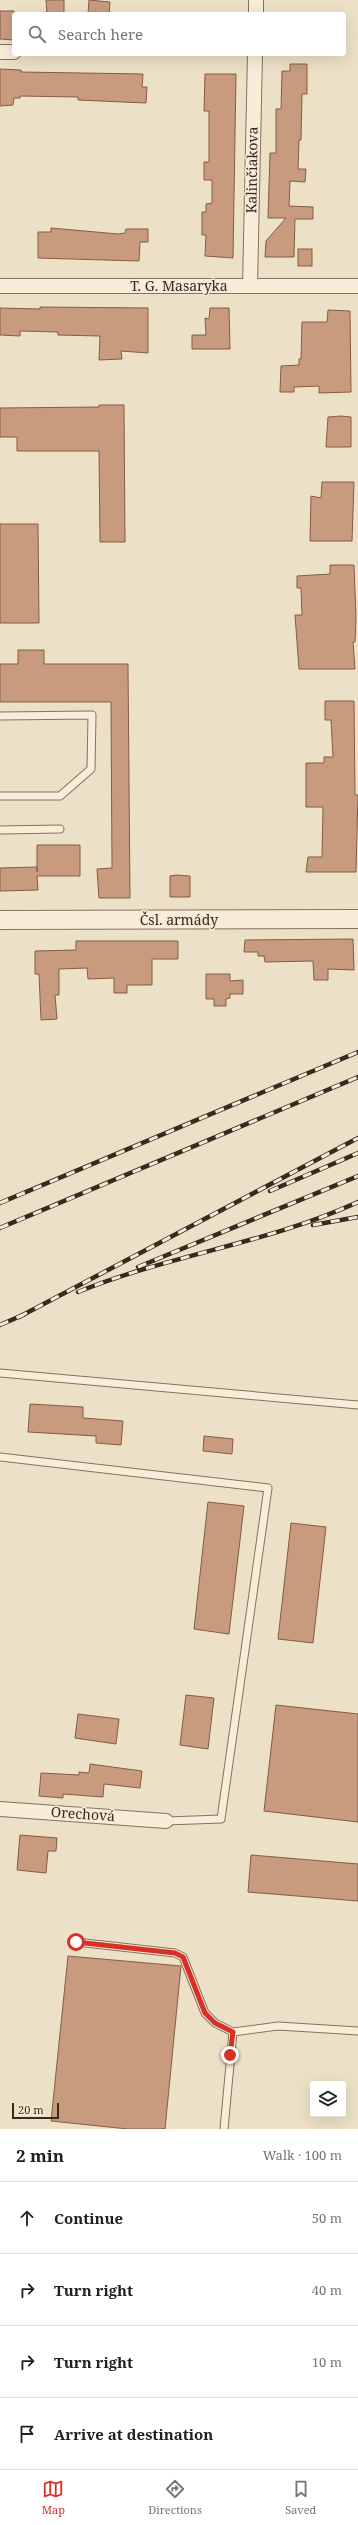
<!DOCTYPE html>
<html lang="en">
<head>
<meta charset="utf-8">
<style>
	:root { --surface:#fff; --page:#f6f6f6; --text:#202124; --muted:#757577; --line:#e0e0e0; --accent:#d93025 }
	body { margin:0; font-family:"Noto Serif",serif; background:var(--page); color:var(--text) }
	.controls { position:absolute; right:12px; bottom:12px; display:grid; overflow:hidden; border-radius:4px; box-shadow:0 4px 16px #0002 }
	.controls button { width:36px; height:36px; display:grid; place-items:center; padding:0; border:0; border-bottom:1px solid var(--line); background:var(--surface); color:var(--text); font:20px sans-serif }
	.scale { position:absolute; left:12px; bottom:10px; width:47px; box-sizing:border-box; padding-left:4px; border:2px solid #372b20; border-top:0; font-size:11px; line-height:14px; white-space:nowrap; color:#372b20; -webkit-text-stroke:3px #f4ead5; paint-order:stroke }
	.stop { position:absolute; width:12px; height:12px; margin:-9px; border:3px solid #d93025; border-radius:50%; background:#fff }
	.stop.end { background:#d93025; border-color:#fff; box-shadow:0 1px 4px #0008 }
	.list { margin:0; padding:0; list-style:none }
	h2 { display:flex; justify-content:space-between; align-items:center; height:52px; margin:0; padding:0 16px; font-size:17px }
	h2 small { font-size:13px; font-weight:400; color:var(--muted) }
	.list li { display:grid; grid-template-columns:26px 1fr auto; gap:12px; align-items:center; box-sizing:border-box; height:72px; padding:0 16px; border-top:1px solid var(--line) }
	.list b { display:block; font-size:15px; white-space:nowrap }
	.list em { font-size:13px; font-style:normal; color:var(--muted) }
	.icon { flex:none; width:22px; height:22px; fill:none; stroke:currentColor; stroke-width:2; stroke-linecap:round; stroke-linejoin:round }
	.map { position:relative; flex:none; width:358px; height:2129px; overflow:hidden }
	.search { position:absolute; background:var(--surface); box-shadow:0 4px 16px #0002; left:12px; right:12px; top:12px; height:44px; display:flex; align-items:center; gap:10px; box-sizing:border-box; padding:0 14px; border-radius:4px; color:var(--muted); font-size:15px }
	.sheet { height:340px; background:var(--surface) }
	nav { display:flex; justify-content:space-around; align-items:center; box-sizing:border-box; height:56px; border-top:1px solid var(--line); background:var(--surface); font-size:11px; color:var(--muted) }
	nav a { display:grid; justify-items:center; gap:2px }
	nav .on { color:var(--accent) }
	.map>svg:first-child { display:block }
</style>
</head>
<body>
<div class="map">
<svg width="358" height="2129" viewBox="0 0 358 2129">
	<rect width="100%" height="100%" fill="#ece0c6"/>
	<g fill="#c89b7e" stroke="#845c44">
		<polygon points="46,0 64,0 64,14 47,14"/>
		<polygon points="89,0 110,2 109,14 88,14"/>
		<polygon points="0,11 14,11 14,40 0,39"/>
		<polygon points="290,64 307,64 307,94 302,94 301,140 299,140 298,169 306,169 305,182 290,181 289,206 313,207 313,219 295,219 294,257 265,257 266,241 286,218 268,218 270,153 276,153 276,109 281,109 282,71 290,71"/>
		<polygon points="0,69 21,70 21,72 143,74 142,87 147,87 146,103 78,100 78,97 20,96 20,98 14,98 13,105 0,106"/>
		<polygon points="205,74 236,74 233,258 205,256 206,235 202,235 202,212 206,212 206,204 212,203 212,180 204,180 204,162 209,162 209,111 204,111"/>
		<polygon points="51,228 118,234 125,233 126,229 148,229 148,242 140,242 139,261 38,258 38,232 51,232"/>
		<rect x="298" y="249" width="14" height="17"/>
		<polygon points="40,307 148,308 148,353 121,351 122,359 99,360 100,336 58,335 58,332 20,331 20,336 0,335 0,308 40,309"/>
		<polygon points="210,308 229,308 230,349 192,349 192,335 206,335 205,318 209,319"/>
		<polygon points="328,310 350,311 351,392 319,393 319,386 294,387 294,392 280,392 281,366 299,365 299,359 301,359 302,322 327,322"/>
		<polygon points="99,405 124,405 125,542 100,542 99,451 17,451 17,437 0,437 0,408 99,407"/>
		<polygon points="341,416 351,417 351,447 326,447 328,417"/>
		<polygon points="322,482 354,482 352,541 310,541 311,496 321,498"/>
		<polygon points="0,524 38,524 39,623 0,623"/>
		<polygon points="330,565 354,565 356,617 355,642 353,642 355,669 299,669 295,615 302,615 301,588 297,588 297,576 330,574"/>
		<polygon points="18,650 44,650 44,664 128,664 130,898 99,898 97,869 112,868 111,702 0,702 0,664 18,664"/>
		<polygon points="325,701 354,701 355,795 358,795 356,872 306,872 308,857 322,857 323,807 306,807 306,763 324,763 324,757 333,757 331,720 325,720"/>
		<polygon points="37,845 80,845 80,876 37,876 38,890 0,891 0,868 37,867 37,872"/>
		<polygon points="177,875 190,876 190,897 170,897 170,876"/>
		<polygon points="353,939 354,970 328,969 328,980 314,980 313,961 265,962 264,956 258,956 258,952 244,952 245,940"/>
		<polygon points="76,941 178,941 178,959 152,959 152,985 127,985 127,993 114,993 114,978 88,979 87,968 59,969 59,995 55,995 57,1019 41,1020 39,974 35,974 35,951 76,950"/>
		<polygon points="206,974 230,974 230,981 243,980 243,994 230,994 230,998 226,999 226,1006 214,1006 214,999 206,999"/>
		<polygon points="30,1404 83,1407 83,1418 123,1421 121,1445 96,1443 96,1436 28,1432"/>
		<polygon points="204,1436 233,1439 232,1454 203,1451"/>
		<polygon points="208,1502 244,1506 229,1634 194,1629"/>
		<polygon points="291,1523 326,1527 313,1643 278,1639"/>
		<polygon points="186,1695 214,1698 208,1749 180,1745"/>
		<polygon points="276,1705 358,1714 358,1822 264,1811"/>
		<polygon points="78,1714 119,1719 116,1744 75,1738"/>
		<polygon points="90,1764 142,1771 140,1788 104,1784 103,1797 63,1794 63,1798 39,1796 41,1773 79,1775 79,1772 89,1773"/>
		<polygon points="20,1835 57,1838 56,1851 48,1851 46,1873 17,1870"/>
		<polygon points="251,1855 358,1864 358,1901 248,1892"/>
		<polygon points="68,1956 181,1966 165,2129 128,2129 51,2121"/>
	</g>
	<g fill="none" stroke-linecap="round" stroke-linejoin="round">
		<defs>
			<g id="service">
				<polyline points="0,716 92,715 91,769 60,796 0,796"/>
				<polyline points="0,830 60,829"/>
				<polyline points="0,1373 358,1405"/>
				<polyline points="0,1457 268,1488 221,1819 166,1821"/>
				<polyline points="76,1942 175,1953 183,1957 205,2013 215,2023 233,2032 278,2026 358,2031"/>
				<polyline points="224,2129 233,2032"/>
			</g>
			<g id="minor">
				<polyline points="256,14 256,0"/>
				<polyline points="0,52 14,52"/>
				<polyline points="0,286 358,286"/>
				<polyline points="250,286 255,54"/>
				<polyline points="0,1809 166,1821"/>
			</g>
			<polyline id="tertiary" points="0,920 358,919"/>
		</defs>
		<use href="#service" stroke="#86725d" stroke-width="9"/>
		<use href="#minor" stroke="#86725d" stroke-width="16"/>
		<use href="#tertiary" stroke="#86725d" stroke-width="20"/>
		<use href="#service" stroke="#f7edd9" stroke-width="7"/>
		<use href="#minor" stroke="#f7edd9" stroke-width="14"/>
		<use href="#tertiary" stroke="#f7edd9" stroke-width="18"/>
		<defs>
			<g id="rail">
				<polyline points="270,1191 358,1153"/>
				<polyline points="0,1203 358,1052"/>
				<polyline points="313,1225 358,1217"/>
				<polyline points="0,1228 358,1077"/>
				<polyline points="138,1267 358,1176"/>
				<path d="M78 1292C169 1255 269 1243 358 1202"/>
				<polyline points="19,1317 358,1138"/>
				<polyline points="0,1325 23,1315"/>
			</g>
		</defs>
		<use href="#rail" stroke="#372b20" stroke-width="4.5"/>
		<use href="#rail" stroke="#f4ead5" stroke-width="3" stroke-dasharray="9" stroke-linecap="butt"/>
	</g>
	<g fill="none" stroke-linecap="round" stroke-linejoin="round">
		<polyline stroke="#d93025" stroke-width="5" points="76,1942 175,1953 183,1957 205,2013 215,2023 233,2032 230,2055"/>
	</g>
	<g text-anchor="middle" stroke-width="3" stroke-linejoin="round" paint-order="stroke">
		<g font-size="14" fill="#372b20" stroke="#f4ead5">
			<text transform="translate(252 170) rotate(-89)" y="5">Kalinčiakova</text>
			<text x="179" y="291">T. G. Masaryka</text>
			<text x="179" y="925">Čsl. armády</text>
			<text transform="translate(83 1814) rotate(4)" y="5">Orechová</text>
		</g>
	</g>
</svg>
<div class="controls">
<button><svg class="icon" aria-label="layers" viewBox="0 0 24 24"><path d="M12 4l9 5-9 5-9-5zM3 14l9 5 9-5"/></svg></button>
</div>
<div class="scale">20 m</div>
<div class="stop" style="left:76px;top:1942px"></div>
<div class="stop end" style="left:230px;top:2055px"></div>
<div class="search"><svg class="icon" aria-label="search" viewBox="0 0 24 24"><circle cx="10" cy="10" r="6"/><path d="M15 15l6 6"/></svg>Search here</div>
</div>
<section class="sheet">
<h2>2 min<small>Walk · 100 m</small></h2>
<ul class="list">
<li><svg class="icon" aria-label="ahead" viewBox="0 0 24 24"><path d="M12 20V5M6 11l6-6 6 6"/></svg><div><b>Continue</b></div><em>50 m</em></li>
<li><svg class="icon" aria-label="right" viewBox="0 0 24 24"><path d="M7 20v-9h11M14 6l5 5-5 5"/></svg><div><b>Turn right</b></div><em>40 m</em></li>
<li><svg class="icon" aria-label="right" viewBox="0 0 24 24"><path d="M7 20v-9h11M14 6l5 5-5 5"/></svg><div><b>Turn right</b></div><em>10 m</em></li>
<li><svg class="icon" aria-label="arrive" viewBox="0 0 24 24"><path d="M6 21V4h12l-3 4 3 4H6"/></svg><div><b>Arrive at destination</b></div></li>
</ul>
</section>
<nav>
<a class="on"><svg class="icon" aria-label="map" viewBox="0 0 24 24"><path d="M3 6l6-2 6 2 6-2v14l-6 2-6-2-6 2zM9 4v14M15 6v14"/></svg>Map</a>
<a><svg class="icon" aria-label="directions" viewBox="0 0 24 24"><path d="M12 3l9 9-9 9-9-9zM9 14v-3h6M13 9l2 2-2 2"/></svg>Directions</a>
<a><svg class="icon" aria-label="saved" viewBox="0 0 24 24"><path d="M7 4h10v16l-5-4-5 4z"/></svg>Saved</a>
</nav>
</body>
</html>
